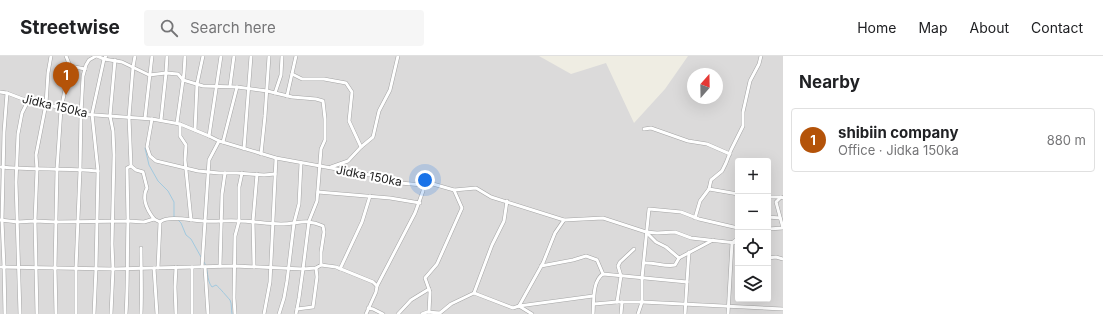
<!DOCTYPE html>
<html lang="en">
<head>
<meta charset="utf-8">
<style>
	:root { --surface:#fff; --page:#f6f6f6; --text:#202124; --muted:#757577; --line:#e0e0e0; --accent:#b45309 }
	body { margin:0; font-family:Inter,sans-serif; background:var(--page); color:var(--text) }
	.controls { position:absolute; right:12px; bottom:12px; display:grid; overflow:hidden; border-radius:4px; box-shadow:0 4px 16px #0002 }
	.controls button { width:36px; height:36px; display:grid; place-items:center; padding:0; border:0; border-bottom:1px solid var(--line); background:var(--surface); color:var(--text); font:20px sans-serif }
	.compass { position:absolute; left:687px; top:12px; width:36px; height:36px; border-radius:50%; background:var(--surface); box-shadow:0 4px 16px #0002; rotate:20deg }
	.you { position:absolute; left:425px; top:124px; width:14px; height:14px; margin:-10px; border:3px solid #fff; border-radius:50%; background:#1a73e8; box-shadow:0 0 0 6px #1a73e833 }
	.badge { display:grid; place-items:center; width:26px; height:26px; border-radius:50%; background:var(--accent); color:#fff; font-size:13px; font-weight:700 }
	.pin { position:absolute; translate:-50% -33px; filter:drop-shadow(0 1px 2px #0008) }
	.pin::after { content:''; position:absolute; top:21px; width:14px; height:12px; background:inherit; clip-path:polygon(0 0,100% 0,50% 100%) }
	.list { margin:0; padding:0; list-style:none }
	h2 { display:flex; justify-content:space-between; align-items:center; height:52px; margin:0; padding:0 16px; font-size:17px }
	h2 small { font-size:13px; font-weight:400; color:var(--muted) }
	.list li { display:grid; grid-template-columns:26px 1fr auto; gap:12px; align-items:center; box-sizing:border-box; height:64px; margin:0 8px 8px; padding:0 8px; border:1px solid var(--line); border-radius:4px }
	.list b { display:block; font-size:15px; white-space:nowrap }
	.list p { margin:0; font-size:13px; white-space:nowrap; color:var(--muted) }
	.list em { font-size:13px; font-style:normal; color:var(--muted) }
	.icon { flex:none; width:22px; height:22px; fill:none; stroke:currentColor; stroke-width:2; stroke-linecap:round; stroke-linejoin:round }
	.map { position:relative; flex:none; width:783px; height:258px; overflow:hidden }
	header { display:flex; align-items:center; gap:24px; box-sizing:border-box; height:56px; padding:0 20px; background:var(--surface); border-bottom:1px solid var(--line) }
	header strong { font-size:19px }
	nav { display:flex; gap:22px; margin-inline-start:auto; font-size:14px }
	.search { width:280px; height:36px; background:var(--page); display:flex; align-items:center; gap:10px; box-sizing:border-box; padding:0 14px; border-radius:4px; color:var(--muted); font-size:15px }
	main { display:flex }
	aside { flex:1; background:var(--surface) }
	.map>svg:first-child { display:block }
</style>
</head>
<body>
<header>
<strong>Streetwise</strong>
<div class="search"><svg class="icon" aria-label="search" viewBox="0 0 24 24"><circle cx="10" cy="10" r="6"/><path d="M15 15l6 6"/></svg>Search here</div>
<nav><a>Home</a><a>Map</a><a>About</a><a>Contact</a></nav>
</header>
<main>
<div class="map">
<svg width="783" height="258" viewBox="0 0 783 258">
	<rect width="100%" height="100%" fill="#efede3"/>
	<path fill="#dbdada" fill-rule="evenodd" d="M0 0H539L571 18 606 7 634 67 665 33 688 0H783V258H0ZM693 18H717V42H693ZM738 105H768V243H738Z"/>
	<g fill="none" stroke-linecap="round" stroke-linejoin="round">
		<g stroke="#a1c9df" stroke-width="1">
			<polyline points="145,92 149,109 158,125 168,135 174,146 174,161 176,162"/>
			<polyline points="178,164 181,167 186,179 191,183 201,201"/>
			<path d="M204 206C209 213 206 224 212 231L216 229C219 231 228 242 230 244 232 248 231 254 232 258"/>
		</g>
		<defs>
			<g id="street">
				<path d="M97 0 104 3 122 6 149 19 166 17 178 18 183 24 203 30 237 31 267 35 292 41 316 43 323 45 325 63V84L321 93 317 145 309 165 303 213 316 212 321 209V196L324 176 323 170C306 162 298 168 281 168 267 168 253 165 238 165 227 164 216 166 205 165 194 165 168 159 160 166L158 212"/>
				<polyline points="135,0 133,11 129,61 131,110 127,112 128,165 144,166 154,163 160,166"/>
				<polyline points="70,10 85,13"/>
				<polyline points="292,18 302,23 324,23 346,27 352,36 349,65 361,91"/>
				<polyline points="230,30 234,0"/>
				<polyline points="0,36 7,37 28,45 46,48 81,58 152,63 180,68 209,80 219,85 276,102 392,123 400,127 423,129 433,128 454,134 476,132 491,141 564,164 603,162 646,176 657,177 675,176 691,182 736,187 738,188"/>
				<polyline points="275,37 281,19 282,0"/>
				<polyline points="287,40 296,0"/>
				<polyline points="145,62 152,0"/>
				<polyline points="152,63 147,91 150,100 156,105 198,115 219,117 237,117 264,119 275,118"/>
				<polyline points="161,64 166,17 167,0"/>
				<polyline points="177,67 184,17 185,0"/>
				<polyline points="180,68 180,80 186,89 185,104 191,164"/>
				<polyline points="644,73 651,72 688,85 707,88 730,98"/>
				<polyline points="195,74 197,28 203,0"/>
				<polyline points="209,80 221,0"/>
				<polyline points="223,86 237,31"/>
				<polyline points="244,93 251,0"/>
				<polyline points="261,98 265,60 269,0"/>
				<path d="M131 110 136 114 143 116 147 132C141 143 147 154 154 163"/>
				<path d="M0 111C33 114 65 112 98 115"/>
				<polyline points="331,111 348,105 361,91 373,81 379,55 390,34 398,0"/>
				<polyline points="709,133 738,138"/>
				<polyline points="318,136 390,142 420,147"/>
				<polyline points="768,141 781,141"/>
				<polyline points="768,161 780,162"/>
				<polyline points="695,162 700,145 709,133 711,124 722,115 726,107 731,94 743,70 743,56 750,25 759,8 761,0"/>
				<path d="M0 164 18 166 35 165 56 166 128 165C127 196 128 227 126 258"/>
				<polyline points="768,173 783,172 776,146 781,141 783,142"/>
				<polyline points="646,176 656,186 666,191 679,202 713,184"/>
				<path d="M141 192C141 214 142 236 141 258"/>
				<polyline points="768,202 776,201 783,203"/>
				<path d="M644 207C654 206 665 211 675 209L679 202"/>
				<polyline points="321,209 336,211 373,226 377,230"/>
				<polyline points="220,210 222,138 225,117"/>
				<polyline points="541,210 573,204 586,200 597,204 603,218"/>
				<polyline points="0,211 113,213 234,210 303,213 299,242 296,258"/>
				<polyline points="192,211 192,258"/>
				<polyline points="202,211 209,104 219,85"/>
				<polyline points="205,211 208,258"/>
				<polyline points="254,211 253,165 257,118"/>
				<polyline points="154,212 157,258"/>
				<polyline points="340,213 362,166 370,140"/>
				<polyline points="474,237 513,252 519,250 543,207 555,177 564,164"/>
				<polyline points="617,246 621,220 618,210 620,206 634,193"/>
				<polyline points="594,248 617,246 642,246 783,253"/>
				<polyline points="519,250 593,240"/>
				<polyline points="519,250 532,258"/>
				<polyline points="368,252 373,253 383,258"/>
				<polyline points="297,253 313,251 317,221 316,212"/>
				<polyline points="429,256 430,236 425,222 437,208 462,152 454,134"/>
				<polyline points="5,258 4,211 2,164 4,76 7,37"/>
				<polyline points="20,258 16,126 18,78 22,57 28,45"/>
				<polyline points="37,258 35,165 37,113 36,99 46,48 48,17 51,0"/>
				<polyline points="56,258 55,212 57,113 61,53 70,10 66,0"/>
				<polyline points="76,258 76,212 80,114 81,58 83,20 86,9 89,4 96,0"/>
				<polyline points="94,258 96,212 98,115 92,58 104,3 106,0"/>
				<polyline points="111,258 113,213 112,188 114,99 113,75 110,60 115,4"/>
				<polyline points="176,258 175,231 176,211"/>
				<polyline points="235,258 234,242 235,180 239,165 239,131 242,117"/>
				<polyline points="264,258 270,226 276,102"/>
				<polyline points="279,258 284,242 287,225 294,167 299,148 301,107"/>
				<polyline points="366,258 376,236 377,230 415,157 423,135 423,129"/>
				<polyline points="398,258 411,244 429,233"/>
				<polyline points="422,258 427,256 440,257 451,248 474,237 492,189 504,165 507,145"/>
				<path d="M593 258C594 246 592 225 603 218L687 226"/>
				<polyline points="621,258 622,246"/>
				<polyline points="638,258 642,246 642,222 649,153 681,156 699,163 738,172"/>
				<polyline points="685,258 688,210 689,196"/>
				<polyline points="728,258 732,187 737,183 738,180"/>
			</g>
		</defs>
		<use href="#street" stroke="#a4a4a4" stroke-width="4"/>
		<use href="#street" stroke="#fff" stroke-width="3"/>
	</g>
	<g text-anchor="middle" stroke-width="4" stroke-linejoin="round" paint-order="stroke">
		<g font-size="12" fill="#1d1d1d" stroke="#fff">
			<text transform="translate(55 50) rotate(13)" y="4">Jidka 150ka</text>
			<text transform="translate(369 120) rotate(11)" y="4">Jidka 150ka</text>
		</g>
	</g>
</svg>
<div class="controls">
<button>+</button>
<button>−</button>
<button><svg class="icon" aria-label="locate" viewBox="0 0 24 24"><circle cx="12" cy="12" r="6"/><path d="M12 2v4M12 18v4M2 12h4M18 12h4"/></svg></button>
<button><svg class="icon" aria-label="layers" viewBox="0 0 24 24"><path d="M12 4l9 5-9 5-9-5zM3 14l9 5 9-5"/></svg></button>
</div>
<svg class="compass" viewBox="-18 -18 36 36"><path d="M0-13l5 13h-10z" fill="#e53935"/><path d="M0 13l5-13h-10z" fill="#757577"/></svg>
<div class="you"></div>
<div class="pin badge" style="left:66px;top:39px">1</div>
</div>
<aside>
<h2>Nearby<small></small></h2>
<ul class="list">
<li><span class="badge">1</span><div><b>shibiin company</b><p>Office · Jidka 150ka</p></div><em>880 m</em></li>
</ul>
</aside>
</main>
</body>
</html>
